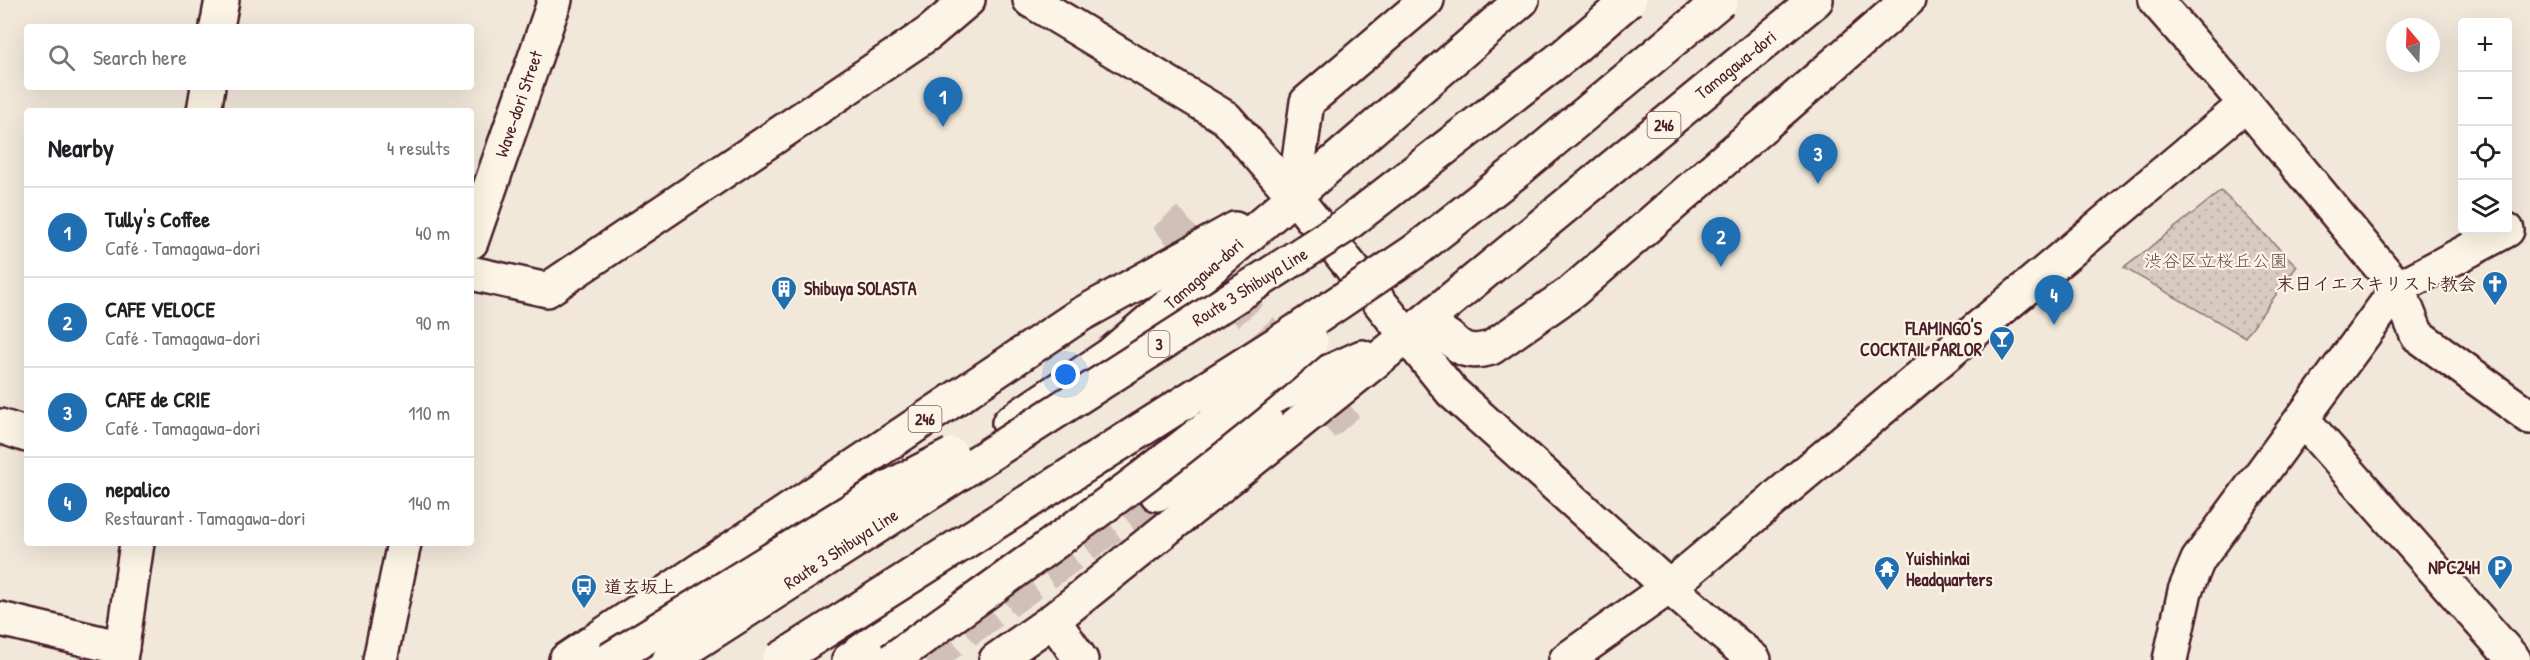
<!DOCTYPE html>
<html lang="en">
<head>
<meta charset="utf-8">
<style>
	:root { --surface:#fff; --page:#f6f6f6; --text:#202124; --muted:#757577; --line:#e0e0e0; --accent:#1f6fb2 }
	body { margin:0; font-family:"Patrick Hand","Klee One",sans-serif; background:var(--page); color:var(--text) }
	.controls { position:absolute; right:18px; top:18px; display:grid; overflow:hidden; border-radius:6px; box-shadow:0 6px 24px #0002 }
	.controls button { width:54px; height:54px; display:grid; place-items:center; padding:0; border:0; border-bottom:2px solid var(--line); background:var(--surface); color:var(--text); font:30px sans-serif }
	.compass { position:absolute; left:2386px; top:18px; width:54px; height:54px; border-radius:50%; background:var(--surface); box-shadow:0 6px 24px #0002; rotate:341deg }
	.you { position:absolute; left:1066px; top:375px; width:21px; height:21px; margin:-15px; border:4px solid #fff; border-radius:50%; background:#1a73e8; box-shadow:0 0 0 9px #1a73e833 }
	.badge { display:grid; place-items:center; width:39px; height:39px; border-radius:50%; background:var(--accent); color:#fff; font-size:20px; font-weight:700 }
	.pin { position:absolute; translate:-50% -50px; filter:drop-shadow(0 2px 3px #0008) }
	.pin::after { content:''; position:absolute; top:32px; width:21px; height:18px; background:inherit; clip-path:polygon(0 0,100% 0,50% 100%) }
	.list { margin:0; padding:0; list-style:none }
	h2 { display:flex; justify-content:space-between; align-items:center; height:78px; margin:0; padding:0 24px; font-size:26px }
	h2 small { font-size:20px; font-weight:400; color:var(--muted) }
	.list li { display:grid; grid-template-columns:39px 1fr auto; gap:18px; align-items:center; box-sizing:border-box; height:90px; padding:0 24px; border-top:2px solid var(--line) }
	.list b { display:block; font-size:22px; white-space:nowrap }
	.list p { margin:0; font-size:20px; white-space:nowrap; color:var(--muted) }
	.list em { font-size:20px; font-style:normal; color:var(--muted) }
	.icon { flex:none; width:33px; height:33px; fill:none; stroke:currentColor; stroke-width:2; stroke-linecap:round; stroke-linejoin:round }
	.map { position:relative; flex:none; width:2530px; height:660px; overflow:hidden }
	.search { position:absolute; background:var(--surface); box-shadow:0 6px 24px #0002; left:24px; top:24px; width:450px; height:66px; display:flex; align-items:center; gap:15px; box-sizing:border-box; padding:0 21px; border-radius:6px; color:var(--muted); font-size:22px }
	.panel { position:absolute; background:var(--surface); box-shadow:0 6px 24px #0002; left:24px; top:108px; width:450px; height:438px; border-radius:6px }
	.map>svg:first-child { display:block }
</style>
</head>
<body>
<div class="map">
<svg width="2530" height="660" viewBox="0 0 2530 660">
	<defs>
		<pattern id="green-dots" width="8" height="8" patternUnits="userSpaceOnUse" patternTransform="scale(1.5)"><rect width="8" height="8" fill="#d8cac0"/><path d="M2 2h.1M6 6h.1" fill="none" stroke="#bbada5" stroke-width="1.8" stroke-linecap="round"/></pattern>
	</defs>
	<rect width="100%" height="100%" fill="#f1e8da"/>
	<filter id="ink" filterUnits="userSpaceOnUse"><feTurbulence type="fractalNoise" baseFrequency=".0167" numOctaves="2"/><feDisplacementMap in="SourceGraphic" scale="12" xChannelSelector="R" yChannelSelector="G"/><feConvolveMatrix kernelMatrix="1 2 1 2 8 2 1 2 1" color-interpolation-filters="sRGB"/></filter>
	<g filter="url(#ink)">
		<polygon fill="url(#green-dots)" stroke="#917476" stroke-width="1.5" points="2221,191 2297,266 2245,337 2124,268"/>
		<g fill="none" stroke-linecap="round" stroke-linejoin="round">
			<polyline stroke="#d0c0b7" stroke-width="33" stroke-dasharray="33 16" stroke-linecap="butt" points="1165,217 1352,433"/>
			<polyline stroke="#d0c0b7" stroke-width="33" stroke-dasharray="33 16" stroke-linecap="butt" points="926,660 1157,494"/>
			<defs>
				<g id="minor">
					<polyline points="1030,0 1226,118 1294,196 1452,392 1669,587 1754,660"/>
					<polyline points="2155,0 2246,104 2398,288 2417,335 2530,417"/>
					<polyline points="217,27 222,0"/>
					<polyline points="204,111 208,87"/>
					<polyline points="1294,196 1307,102 1427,0"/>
					<polyline points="471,242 555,0"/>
					<polyline points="471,273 547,290 929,33 968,0"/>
					<path d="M1407 336C1414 334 1423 329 1430 330 1459 333 1452 359 1491 348L1573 291 1908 0"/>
					<polyline points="2303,420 2514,660"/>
					<polyline points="0,426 27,435"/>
					<polyline points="0,619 122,648"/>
					<polyline points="1053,620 1081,660"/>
					<polyline points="120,660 137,543"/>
					<polyline points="380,660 404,543"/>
					<polyline points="1566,660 1669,587 2246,104"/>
					<polyline points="2170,660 2185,591 2198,560 2398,288 2507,230"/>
				</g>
				<g id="highway">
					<polyline points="1228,417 1362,357"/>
					<polyline points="1009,423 1110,355 1522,0"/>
					<polyline points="1157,494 1268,424"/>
					<polyline points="566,660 1080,315 1235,229"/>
					<polyline points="849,660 1127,463 1184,437"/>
					<polyline points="996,660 1053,620 1407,336 1816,0"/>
				</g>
			</defs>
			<use href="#minor" stroke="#4a1f2b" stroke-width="38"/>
			<use href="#highway" stroke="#4a1f2b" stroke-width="38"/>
			<use href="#minor" stroke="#fcf5e5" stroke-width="33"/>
			<use href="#highway" stroke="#fcf5e5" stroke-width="33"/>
			<defs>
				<g id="highway-bridge">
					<polyline points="609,660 886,489 952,455"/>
					<polyline points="669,660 1342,228 1565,55 1629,0"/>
					<polyline points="779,660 1292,334 1415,251 1517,171 1721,0"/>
					<path d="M892 660C1034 557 1179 457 1311 341"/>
				</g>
			</defs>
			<use href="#highway-bridge" stroke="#4a1f2b" stroke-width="38" stroke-linecap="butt"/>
			<use href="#highway-bridge" stroke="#fcf5e5" stroke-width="33"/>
		</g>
	</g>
	<defs>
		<symbol id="church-pin" viewBox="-11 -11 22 30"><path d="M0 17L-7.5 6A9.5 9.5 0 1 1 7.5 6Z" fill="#1f6fb2" stroke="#fcf5e5"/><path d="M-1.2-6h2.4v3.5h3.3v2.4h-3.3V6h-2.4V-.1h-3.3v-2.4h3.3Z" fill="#fff"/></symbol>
		<symbol id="building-pin" viewBox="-11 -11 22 30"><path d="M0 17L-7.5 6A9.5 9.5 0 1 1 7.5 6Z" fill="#1f6fb2" stroke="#fcf5e5"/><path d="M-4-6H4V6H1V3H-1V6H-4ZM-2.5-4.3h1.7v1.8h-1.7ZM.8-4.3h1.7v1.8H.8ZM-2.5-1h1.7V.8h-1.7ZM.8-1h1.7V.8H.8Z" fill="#fff"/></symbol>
		<symbol id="bar-pin" viewBox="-11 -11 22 30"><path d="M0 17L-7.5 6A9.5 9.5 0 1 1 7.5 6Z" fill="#1f6fb2" stroke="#fcf5e5"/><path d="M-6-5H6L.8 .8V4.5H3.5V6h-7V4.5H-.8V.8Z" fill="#fff"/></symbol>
		<symbol id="parking-pin" viewBox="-11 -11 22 30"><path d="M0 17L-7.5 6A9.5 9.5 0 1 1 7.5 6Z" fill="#1f6fb2" stroke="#fcf5e5"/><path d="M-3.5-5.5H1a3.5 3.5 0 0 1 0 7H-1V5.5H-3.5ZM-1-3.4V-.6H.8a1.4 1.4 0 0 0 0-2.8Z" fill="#fff"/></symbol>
		<symbol id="temple-pin" viewBox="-11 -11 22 30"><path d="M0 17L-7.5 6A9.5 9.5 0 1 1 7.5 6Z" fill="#1f6fb2" stroke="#fcf5e5"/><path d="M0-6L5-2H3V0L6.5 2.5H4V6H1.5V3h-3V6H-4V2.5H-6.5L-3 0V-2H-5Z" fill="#fff"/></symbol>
		<symbol id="bus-pin" viewBox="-11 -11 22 30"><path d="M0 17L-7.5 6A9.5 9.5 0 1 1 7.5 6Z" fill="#1f6fb2" stroke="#fcf5e5"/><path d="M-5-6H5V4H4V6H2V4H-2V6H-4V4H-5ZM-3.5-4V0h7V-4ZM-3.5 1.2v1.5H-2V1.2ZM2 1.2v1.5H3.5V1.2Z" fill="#fff"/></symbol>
	</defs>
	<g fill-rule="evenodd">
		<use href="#church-pin" x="2480" y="269" width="30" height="40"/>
		<use href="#building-pin" x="769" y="274" width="30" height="40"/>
		<use href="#bar-pin" x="1987" y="324" width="30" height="40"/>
		<use href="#parking-pin" x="2485" y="553" width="30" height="40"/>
		<use href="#temple-pin" x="1872" y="554" width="30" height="40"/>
		<use href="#bus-pin" x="569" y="572" width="30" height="40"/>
	</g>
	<g text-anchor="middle" stroke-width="4.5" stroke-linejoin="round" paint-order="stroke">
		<g fill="#fcf5e5" stroke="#7f5f63" stroke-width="1.5">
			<rect x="1647.5" y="112" width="33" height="26" rx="4.5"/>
			<rect x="1148.5" y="331" width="21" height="26" rx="4.5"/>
			<rect x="908.5" y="406" width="33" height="26" rx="4.5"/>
		</g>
		<g font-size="16" font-weight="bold" fill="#4a1f2b">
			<text x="1664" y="131">246</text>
			<text x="1159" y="350">3</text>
			<text x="925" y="425">246</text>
		</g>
		<g font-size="18" fill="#4a1f2b" stroke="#fcf5e5">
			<text transform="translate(1736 65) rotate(-39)" y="6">Tamagawa-dori</text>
			<text transform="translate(519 104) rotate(-71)" y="6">Wave-dori Street</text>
			<text transform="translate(1204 274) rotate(-41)" y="6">Tamagawa-dori</text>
			<text transform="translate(1250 287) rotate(-32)" y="6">Route 3 Shibuya Line</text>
			<text transform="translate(841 549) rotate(-33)" y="6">Route 3 Shibuya Line</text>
		</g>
		<g font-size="18" fill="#6e4a50" stroke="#fcf5e5">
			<text x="2216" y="267">渋谷区立桜丘公園</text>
		</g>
		<g font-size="18" font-weight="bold" fill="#4a1f2b" stroke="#fcf5e5" text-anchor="end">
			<text x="2476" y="290">末日イエスキリスト教会</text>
			<text x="804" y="295" text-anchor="start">Shibuya SOLASTA</text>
			<text x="1982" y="335">FLAMINGO'S<tspan x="1982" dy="21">COCKTAIL PARLOR</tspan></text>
			<text x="1906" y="565" text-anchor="start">Yuishinkai<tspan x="1906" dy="21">Headquarters</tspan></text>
			<text x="2480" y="574">NPC24H</text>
			<text x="604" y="593" text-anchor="start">道玄坂上</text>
		</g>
	</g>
</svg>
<div class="controls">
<button>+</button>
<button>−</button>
<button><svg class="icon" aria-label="locate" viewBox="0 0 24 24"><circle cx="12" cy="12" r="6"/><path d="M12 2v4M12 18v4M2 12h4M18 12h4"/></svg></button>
<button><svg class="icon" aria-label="layers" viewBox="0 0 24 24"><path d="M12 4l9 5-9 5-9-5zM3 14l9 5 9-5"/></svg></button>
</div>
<svg class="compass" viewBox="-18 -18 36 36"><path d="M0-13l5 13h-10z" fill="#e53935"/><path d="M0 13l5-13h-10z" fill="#757577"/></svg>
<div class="you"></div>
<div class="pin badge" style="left:943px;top:127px">1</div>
<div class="pin badge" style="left:1721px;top:267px">2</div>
<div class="pin badge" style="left:1818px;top:184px">3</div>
<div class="pin badge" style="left:2054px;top:325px">4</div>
<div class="search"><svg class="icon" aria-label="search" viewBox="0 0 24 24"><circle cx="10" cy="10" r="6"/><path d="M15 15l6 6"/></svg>Search here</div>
<section class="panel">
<h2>Nearby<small>4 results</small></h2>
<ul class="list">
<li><span class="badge">1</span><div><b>Tully's Coffee</b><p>Café · Tamagawa-dori</p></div><em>40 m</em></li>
<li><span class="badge">2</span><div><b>CAFE VELOCE</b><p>Café · Tamagawa-dori</p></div><em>90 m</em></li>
<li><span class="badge">3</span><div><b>CAFE de CRIE</b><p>Café · Tamagawa-dori</p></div><em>110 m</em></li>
<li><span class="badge">4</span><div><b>nepalico</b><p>Restaurant · Tamagawa-dori</p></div><em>140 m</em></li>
</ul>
</section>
</div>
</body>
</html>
